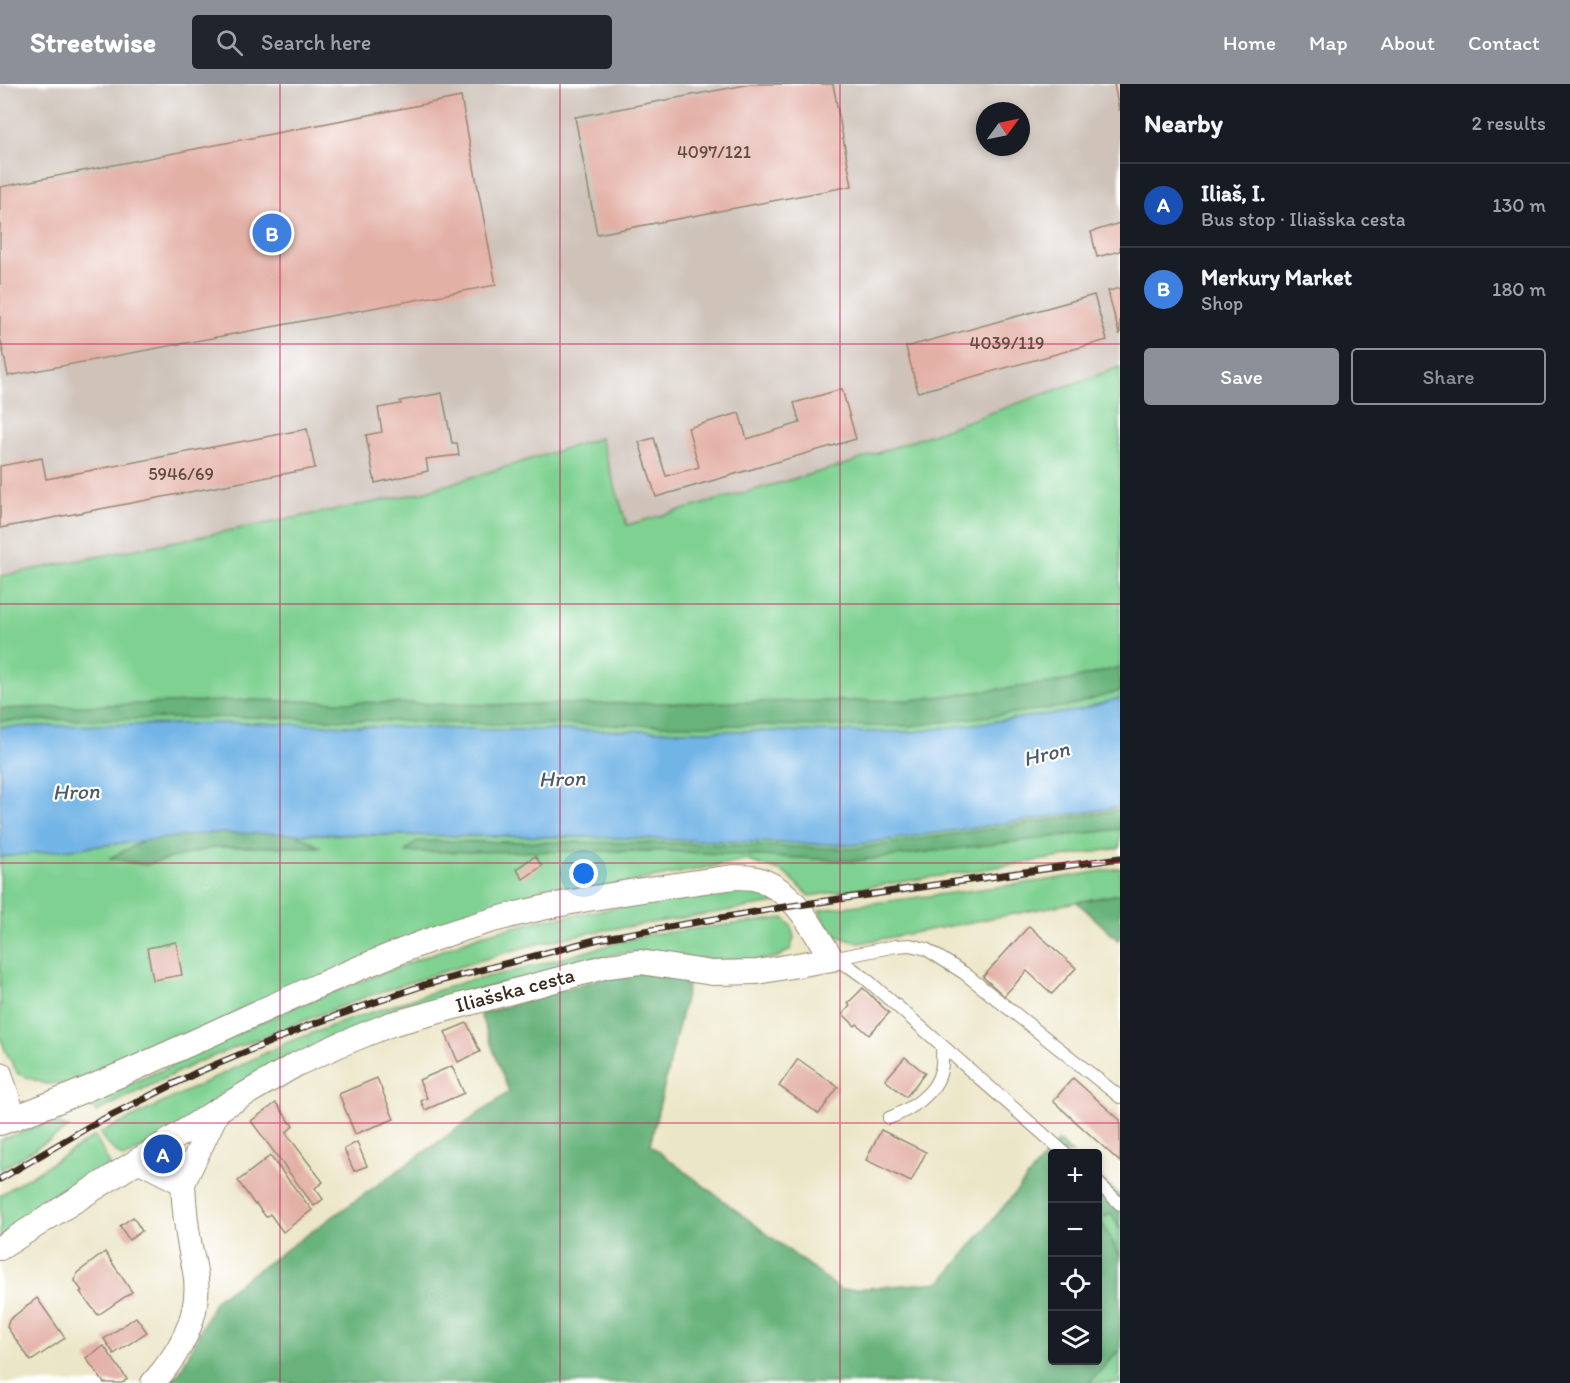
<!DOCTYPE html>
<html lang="en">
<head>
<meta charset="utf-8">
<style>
	:root { --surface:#171b24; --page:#20242c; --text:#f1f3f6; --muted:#9ea1a6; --line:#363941; --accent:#8c9099 }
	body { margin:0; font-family:Itim,sans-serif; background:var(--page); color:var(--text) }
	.controls { position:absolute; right:18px; bottom:18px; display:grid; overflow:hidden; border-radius:6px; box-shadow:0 3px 9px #0003 }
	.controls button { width:54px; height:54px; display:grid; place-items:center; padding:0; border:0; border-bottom:2px solid var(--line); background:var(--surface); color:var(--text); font:30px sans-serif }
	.compass { position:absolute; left:976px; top:18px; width:54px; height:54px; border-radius:50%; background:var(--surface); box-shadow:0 3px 9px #0003; rotate:57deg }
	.you { position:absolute; left:584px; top:790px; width:21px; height:21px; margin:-15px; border:4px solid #fff; border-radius:50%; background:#1a73e8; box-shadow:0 0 0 9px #1a73e833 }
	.badge { display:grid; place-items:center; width:39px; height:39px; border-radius:50%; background:var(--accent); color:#fff; font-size:20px; font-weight:700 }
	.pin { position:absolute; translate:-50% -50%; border:3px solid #fff; box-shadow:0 2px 6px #0006 }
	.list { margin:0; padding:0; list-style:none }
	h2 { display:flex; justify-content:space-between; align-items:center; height:78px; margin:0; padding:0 24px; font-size:26px }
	h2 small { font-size:20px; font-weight:400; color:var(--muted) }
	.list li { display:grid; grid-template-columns:39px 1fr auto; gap:18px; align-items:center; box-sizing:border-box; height:84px; padding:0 24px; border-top:2px solid var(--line) }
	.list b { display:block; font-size:22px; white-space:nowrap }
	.list p { margin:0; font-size:20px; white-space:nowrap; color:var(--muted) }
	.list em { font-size:20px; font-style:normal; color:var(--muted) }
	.actions { display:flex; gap:12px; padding:18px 24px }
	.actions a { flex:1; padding:14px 0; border:2px solid var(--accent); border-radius:6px; text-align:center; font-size:21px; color:var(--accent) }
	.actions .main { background:var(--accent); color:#fff }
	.icon { flex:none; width:33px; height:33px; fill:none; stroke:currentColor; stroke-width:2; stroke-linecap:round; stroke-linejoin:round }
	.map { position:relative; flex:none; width:1120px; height:1299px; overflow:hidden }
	header { display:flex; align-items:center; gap:36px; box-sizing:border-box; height:84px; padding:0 30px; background:var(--accent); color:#fff }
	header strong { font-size:28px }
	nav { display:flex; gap:33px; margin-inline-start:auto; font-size:21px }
	.search { width:420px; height:54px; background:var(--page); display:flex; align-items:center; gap:15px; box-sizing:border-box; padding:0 21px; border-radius:6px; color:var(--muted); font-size:22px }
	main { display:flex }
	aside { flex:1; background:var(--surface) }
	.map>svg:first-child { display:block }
</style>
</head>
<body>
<header>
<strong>Streetwise</strong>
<div class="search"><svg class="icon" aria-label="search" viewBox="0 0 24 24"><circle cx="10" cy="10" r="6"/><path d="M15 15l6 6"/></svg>Search here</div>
<nav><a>Home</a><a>Map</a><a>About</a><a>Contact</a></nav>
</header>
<main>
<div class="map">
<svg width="1120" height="1299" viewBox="0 0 1120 1299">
	<rect width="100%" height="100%" fill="#fff"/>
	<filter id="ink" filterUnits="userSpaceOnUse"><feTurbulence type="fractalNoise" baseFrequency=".0167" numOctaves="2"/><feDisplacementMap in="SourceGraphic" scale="12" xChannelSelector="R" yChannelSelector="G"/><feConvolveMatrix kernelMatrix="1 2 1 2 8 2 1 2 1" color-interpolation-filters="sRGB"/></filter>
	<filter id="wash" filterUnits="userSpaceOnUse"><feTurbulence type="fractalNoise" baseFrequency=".008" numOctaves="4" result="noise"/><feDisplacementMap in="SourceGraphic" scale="24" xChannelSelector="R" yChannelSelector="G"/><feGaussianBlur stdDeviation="1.35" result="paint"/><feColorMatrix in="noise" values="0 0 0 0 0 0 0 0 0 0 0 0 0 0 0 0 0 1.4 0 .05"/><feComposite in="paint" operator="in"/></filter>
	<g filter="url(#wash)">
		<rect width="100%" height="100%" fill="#ece6c8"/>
		<path fill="#cec2b9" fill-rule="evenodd" d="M0 0H1120V283L844 381 626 441 600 354 420 409 0 492ZM985 27H1021V63H985Z"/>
		<g fill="#7fd192" stroke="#5d7e58" stroke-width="1.5">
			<polygon points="1120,283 1120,614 1076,627 914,648 497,646 247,639 0,643 0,492 420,409 600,354 627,441 844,381"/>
			<polygon points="1120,723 1120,764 810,812 783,788 746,776 538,816 77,998 46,1000 18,990 5,966 0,952 0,773 211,749 585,753 853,761"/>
			<path d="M1120 784V810L860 859C836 854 829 851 819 826L1042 797Z"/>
			<polygon points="746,802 770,812 776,819 588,849 532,861 432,891 360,915 198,978 96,1028 89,1020 85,1019 164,985 279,929 481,851 537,837"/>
			<polygon points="784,834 791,842 794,854 790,866 778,873 754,877 695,874 652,867 619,869 471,908 123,1074 105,1058 100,1049 286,959 345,937 464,898 523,885 645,851"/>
			<polygon points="53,1037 69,1044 0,1086 0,1056"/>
			<polygon points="95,1052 110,1081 0,1154 0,1111"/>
			<polygon points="1111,1129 1120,1146 1120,1172 1100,1135"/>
			<polygon points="1120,1265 1120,1299 1089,1299"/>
		</g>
		<g fill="#67b37c" stroke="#516e4d" stroke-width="1.5">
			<polygon points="1120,583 1120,607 1069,622 910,642 495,640 246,633 0,637 0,625 248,616 496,621 911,616 1065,597"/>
			<polygon points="1120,726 1120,745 854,777 664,767 405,768 417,757 664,759 853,765"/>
			<polygon points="288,745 320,763 216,763 144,781 110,774 157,750"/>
			<polygon points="1120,810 1120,855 1118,856 1077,818"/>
			<polygon points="643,888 690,894 650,1061 841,1206 941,1198 1058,1057 1072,1069 1052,1070 1052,1276 1098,1276 1098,1092 1120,1112 1120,1146 1111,1129 1100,1135 1120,1172 1120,1265 1089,1299 169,1299 180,1288 215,1216 509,1008 480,930 602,894"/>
		</g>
		<polygon fill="#71b4e6" stroke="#566f82" stroke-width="1.5" points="1120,614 1120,723 853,761 585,753 211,749 0,773 0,643 247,639 497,646 914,648 1076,627"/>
		<g id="blocks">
			<g fill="#e3b0a6">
				<polygon points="751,0 833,0 852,102 597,150 575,33"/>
				<polygon points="1114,0 1120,0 1120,26 1119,26"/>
				<polygon points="461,13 496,201 8,292 0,252 0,103"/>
				<polygon points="1120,139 1120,167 1097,173 1091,148"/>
				<polygon points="1120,204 1120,250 1119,250 1108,207"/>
				<polygon points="1094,211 1107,256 918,308 906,263"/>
				<polygon points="842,305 856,355 656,413 639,358 654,354 666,392 699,383 688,344 739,329 747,355 800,339 794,319"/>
				<polygon points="442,309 452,359 457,359 459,371 426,375 428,387 375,399 366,351 382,348 378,324 401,320 400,317"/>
				<polygon points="307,345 315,384 0,444 0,382 42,374 46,395"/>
				<polygon points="535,772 542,782 523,795 516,785"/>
				<polygon points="1029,842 1076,884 1052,910 1027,887 1004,912 983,893"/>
				<polygon points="176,858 182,891 153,896 147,864"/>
				<polygon points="863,904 889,929 869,951 857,940 855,942 843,930 850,922 848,919"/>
				<polygon points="467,939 480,968 458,978 445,948"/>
				<polygon points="905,973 925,989 906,1013 885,996"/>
				<polygon points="798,975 838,1003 819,1030 779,1002"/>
				<polygon points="452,982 464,1009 425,1026 421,1017 427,1014 419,996"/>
				<polygon points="377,994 394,1035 355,1050 339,1010"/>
				<polygon points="1073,994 1120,1036 1120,1078 1053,1017"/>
				<polygon points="276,1019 293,1042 286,1049 323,1098 315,1104 323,1115 314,1122 251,1037"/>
				<polygon points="881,1046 926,1068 911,1098 866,1076"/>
				<polygon points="357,1058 367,1082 354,1087 344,1065"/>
				<polygon points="270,1072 312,1126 283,1148 270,1130 266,1133 256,1120 255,1121 238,1097"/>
				<polygon points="133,1133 142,1147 129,1156 120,1142"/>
				<polygon points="105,1168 132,1208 98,1231 80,1208 82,1207 75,1197 77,1189"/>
				<polygon points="37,1214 65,1254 31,1277 7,1243 9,1236"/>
				<polygon points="136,1233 147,1248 114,1270 104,1255"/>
				<polygon points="104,1262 127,1295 122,1299 104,1299 86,1274"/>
			</g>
		</g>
	</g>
	<g filter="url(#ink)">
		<use href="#blocks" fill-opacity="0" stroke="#948873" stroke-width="1.5"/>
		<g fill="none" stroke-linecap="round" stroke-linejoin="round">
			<defs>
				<g id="service">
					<polyline points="832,875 896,862 910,861 926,865 964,889 1120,1013"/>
					<polyline points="832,875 850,883 865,894 1066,1070"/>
					<path d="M889 1034C910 1026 936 1010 941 986 943 979 942 970 942 962"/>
					<polyline points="1098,1099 1120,1120"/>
				</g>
				<g id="minor">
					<polyline points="0,990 14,1034"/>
					<path d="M0 1039C148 986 286 909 433 855 529 820 633 807 734 793 741 793 750 793 757 795 795 806 812 844 832 875L757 888 712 889 640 878 608 882 391 940 339 961 297 980 218 1026 0 1164"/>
					<path d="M138 1076 183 1099C184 1120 186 1142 190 1163 192 1174 195 1184 196 1195 200 1234 178 1271 153 1299"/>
					<polyline points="183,1099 218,1026"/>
				</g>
			</defs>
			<use href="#service" stroke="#948873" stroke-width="14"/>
			<use href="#minor" stroke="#948873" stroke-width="26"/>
			<use href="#service" stroke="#fff" stroke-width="12"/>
			<use href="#minor" stroke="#fff" stroke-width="24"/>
			<defs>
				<polyline id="rail" points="0,1095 90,1042 198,988 310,941 424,901 599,855 778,824 1120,774"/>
			</defs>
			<use href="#rail" stroke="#3b2a1e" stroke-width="7"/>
			<use href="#rail" stroke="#fff" stroke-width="4.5" stroke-dasharray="14" stroke-linecap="butt"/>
		</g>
	</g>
	<path fill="none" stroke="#c2185b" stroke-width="1.5" stroke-opacity="0.55" d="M280 0V1299M560 0V1299M840 0V1299M0 260H1120M0 520H1120M0 779H1120M0 1039H1120"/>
	<g text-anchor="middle" stroke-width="4.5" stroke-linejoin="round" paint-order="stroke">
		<g font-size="18" fill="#654c40">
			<text x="714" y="74">4097/121</text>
			<text x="1007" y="265">4039/119</text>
			<text x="181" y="396">5946/69</text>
		</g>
		<g font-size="21" fill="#3b2a1e" stroke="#fff">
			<text transform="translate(515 906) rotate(-15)" y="7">Iliašska cesta</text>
		</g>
		<g font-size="22" font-style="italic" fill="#4e5a64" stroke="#fff">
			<text transform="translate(1046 669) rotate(-14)" y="8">Hron</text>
			<text transform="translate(562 694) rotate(-2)" y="8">Hron</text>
			<text transform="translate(76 707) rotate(-2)" y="8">Hron</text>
		</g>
	</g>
</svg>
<div class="controls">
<button>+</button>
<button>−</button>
<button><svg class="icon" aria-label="locate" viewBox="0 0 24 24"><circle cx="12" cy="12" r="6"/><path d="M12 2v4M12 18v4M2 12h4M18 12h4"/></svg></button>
<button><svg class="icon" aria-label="layers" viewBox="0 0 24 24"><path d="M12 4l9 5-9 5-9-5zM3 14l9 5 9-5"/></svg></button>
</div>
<svg class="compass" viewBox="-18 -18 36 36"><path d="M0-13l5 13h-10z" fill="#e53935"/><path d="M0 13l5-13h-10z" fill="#9ea1a6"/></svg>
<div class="you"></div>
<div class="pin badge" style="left:163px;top:1070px;background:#1a4fb4">A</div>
<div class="pin badge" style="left:272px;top:149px;background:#3f7fe0">B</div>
</div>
<aside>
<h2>Nearby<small>2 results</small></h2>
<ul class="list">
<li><span class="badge" style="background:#1a4fb4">A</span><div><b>Iliaš, I.</b><p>Bus stop · Iliašska cesta</p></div><em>130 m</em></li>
<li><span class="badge" style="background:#3f7fe0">B</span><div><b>Merkury Market</b><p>Shop</p></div><em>180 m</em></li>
</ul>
<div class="actions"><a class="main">Save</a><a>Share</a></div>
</aside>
</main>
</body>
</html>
